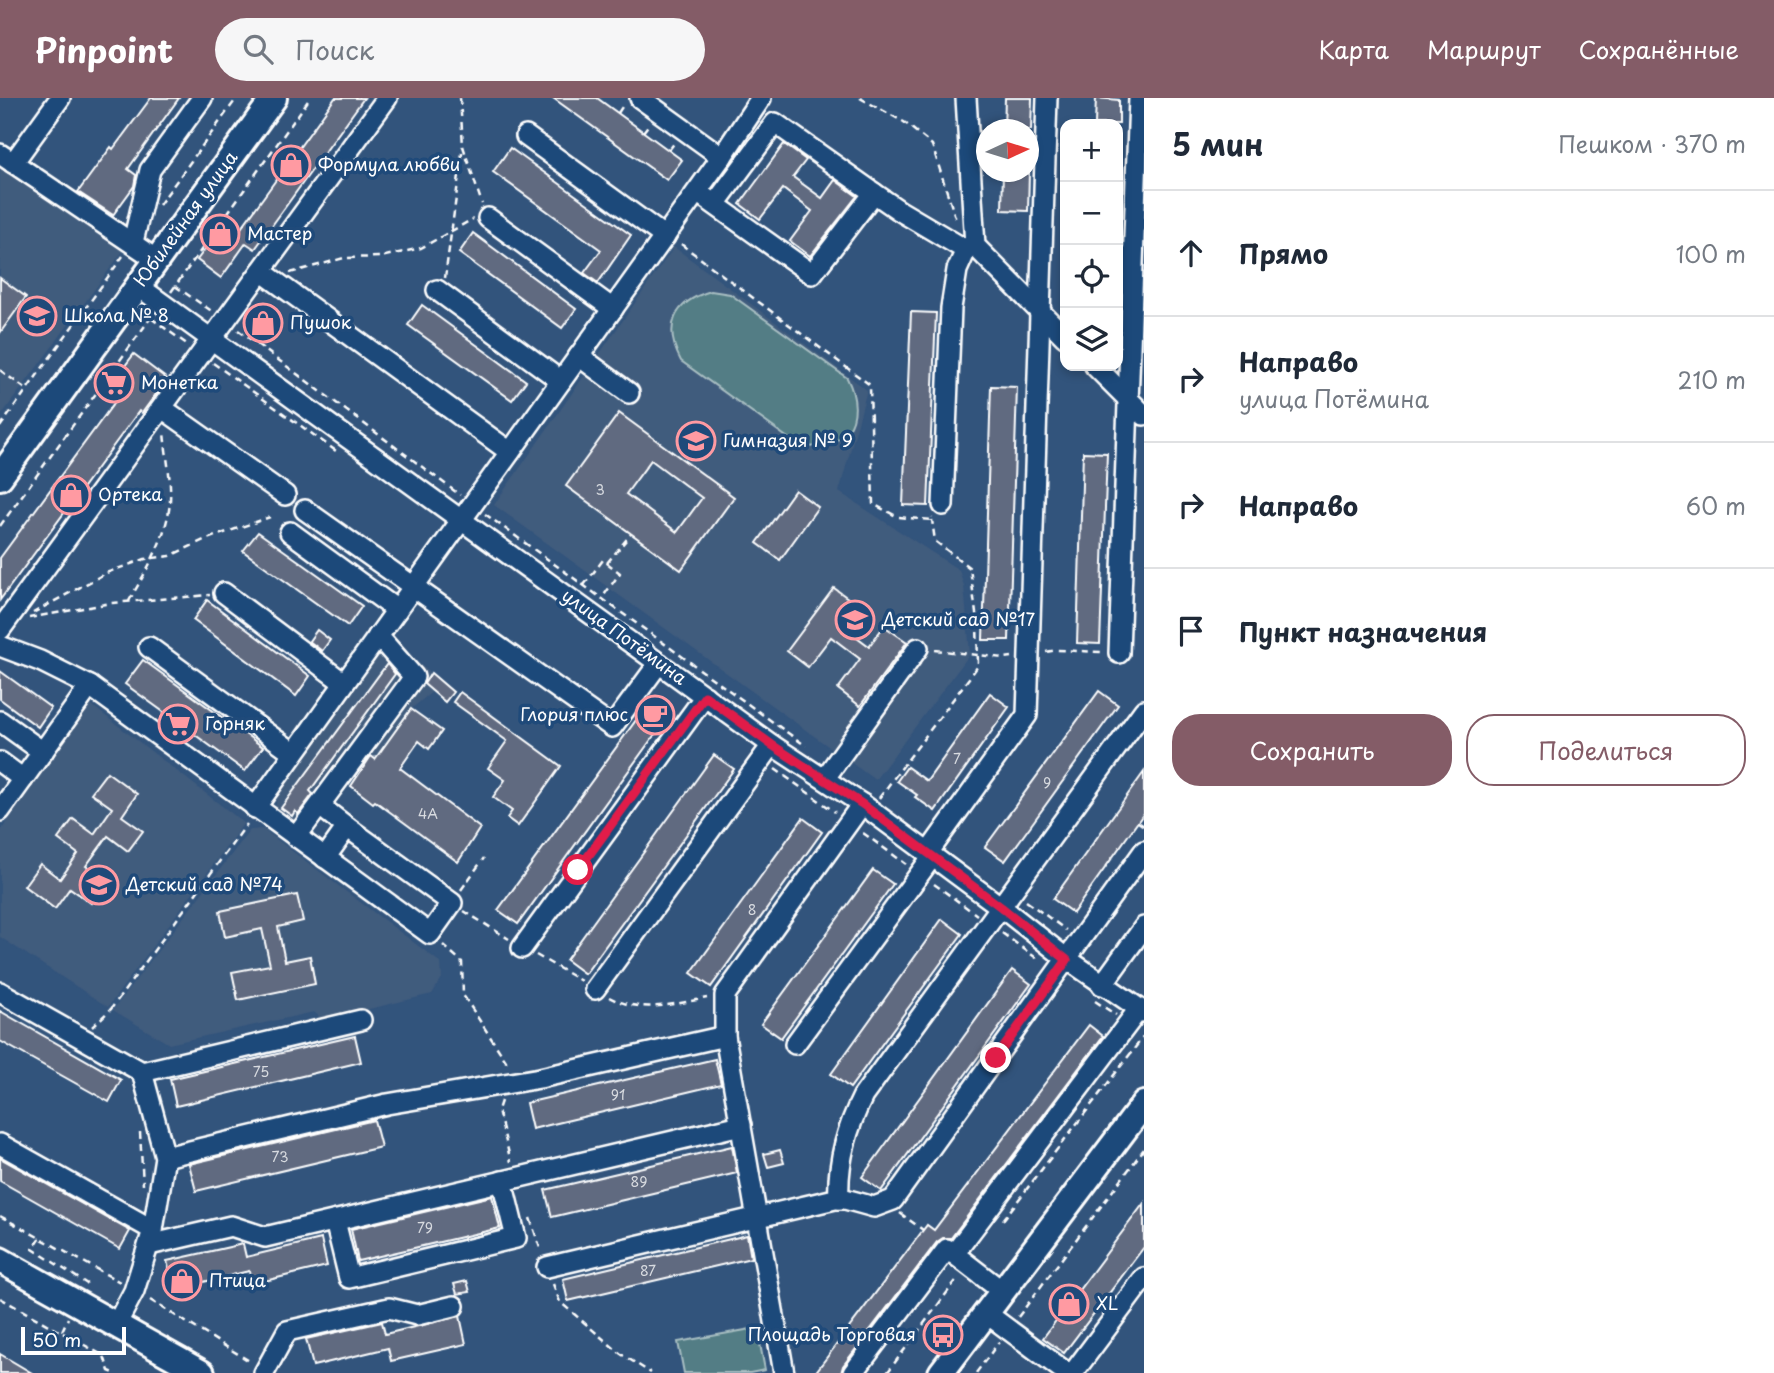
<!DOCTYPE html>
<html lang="ru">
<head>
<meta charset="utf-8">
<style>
	:root { --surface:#fff; --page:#f6f6f7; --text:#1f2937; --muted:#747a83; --line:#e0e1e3; --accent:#845c67 }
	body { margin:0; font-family:"Playpen Sans",sans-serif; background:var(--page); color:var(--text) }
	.controls { position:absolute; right:21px; top:21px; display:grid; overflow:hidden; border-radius:14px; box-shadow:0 4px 10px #0003 }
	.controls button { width:63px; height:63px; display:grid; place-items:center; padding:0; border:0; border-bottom:2px solid var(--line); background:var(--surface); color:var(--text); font:35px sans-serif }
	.compass { position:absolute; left:976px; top:21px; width:63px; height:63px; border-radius:50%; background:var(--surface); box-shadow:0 4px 10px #0003; rotate:86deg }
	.scale { position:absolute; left:21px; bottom:18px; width:105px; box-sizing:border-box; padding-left:7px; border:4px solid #fff; border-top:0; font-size:19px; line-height:24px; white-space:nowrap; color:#fff; -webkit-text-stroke:5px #1f4a7a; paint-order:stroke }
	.stop { position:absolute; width:21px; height:21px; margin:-16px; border:5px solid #e11d48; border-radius:50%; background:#fff }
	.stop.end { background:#e11d48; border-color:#fff; box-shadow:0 2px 7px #0008 }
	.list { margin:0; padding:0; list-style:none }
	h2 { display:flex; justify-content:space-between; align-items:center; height:91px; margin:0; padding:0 28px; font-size:30px }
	h2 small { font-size:23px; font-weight:400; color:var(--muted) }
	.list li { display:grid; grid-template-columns:46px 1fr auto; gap:21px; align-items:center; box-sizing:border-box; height:126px; padding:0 28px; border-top:2px solid var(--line) }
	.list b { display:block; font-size:26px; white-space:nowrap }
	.list p { margin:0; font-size:23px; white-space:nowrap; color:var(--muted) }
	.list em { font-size:23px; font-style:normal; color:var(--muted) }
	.actions { display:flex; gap:14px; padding:21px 28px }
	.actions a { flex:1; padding:16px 0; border:2px solid var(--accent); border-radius:28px; text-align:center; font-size:24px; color:var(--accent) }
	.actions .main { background:var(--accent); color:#fff }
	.icon { flex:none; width:38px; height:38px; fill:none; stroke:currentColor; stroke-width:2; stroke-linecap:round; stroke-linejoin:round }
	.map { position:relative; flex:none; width:1144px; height:1275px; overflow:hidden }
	header { display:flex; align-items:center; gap:42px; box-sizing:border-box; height:98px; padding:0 35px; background:var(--accent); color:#fff }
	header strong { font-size:33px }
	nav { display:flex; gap:38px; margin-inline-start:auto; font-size:24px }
	.search { width:490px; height:63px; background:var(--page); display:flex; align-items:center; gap:18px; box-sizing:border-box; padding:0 24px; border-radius:38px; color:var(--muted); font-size:26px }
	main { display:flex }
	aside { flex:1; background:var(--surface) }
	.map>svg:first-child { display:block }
</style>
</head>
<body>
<header>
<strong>Pinpoint</strong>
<div class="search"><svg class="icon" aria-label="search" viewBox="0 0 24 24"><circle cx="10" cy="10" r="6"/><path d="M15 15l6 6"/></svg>Поиск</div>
<nav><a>Карта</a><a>Маршрут</a><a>Сохранённые</a></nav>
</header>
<main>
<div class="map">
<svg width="1144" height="1275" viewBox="0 0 1144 1275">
	<rect width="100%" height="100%" fill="#32547c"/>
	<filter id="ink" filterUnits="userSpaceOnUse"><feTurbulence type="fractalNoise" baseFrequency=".0143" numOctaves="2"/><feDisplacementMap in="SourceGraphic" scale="14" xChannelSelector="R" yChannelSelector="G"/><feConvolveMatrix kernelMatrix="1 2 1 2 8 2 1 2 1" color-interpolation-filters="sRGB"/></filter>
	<g filter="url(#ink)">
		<g fill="#405b7d">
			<polygon points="0,68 126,149 0,319"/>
			<polygon points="674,149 867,292 839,394 959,472 964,488 970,556 875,682 494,407"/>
			<polygon points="384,539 441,583 433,593 411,611 375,661 366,654 304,735 275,715 278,686"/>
			<polygon points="90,606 244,725 108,909 0,839 0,734"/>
			<polygon points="263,731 441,865 442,880 432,896 323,922 314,914 169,946 113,912 250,732"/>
		</g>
		<g fill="#527d85" stroke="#a8bec2" stroke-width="2">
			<path d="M711 193 730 196 847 280C868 322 845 354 799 348L681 263C663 229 673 204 711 193Z"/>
			<polygon points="757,1230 765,1272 750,1275 684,1275 678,1244"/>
		</g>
		<g fill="#606a80" stroke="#fff" stroke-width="2" fill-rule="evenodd">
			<polygon points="151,0 179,0 128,71 136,77 134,88 113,117 78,94 111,49 113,51"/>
			<polygon points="335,0 364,0 255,151 246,145 221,180 197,162 220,131 234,140"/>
			<polygon points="553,0 597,0 682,62 667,82"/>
			<polygon points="1005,0 1032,0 1031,32 1004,32"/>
			<polygon points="1096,0 1119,2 1119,26 1095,26"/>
			<polygon points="784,46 806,62 793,79 822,100 835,82 857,98 810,158 790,143 812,113 783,91 760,121 740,106"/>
			<polygon points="510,50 631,137 598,185 584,175 601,152 493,74"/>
			<polygon points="1003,74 1029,74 1028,113 1002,112"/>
			<polygon points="473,135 576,211 562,230 459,155"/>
			<polygon points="0,180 26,199 0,235"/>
			<polygon points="422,207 526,283 512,302 408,227"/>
			<polygon points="911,214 936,215 928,408 903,407"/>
			<polygon points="134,256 167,281 142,315 139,313 0,502 0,460 119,298 108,290"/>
			<polygon points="991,288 1017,289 1009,542 983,542"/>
			<path d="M619 315 734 399 681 472 566 388ZM651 362 702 400 677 434 626 396Z"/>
			<polygon points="1083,354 1107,355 1100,546 1077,545"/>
			<polygon points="795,392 818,409 780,462 757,445"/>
			<polygon points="258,434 362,508 348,528 243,453"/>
			<polygon points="834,490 856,506 841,527 869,548 884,528 907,544 860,608 838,591 860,561 831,539 808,569 787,553"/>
			<polygon points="207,502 310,578 296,598 193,522"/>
			<polygon points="317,532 330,542 322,553 309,543"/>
			<polygon points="143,562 263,649 245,673 125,586"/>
			<polygon points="387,566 395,576 310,693 313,696 298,716 295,713 292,718 281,710"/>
			<polygon points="0,573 51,610 38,629 0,601"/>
			<polygon points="431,575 453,594 445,604 424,586"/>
			<polygon points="1099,593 1118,607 1005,763 985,749"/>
			<polygon points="460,594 561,668 518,728 507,720 512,713 493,699 505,682 488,670 507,643 453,604"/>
			<polygon points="990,595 1009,609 935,713 915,699 917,697 897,683 907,669 927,683"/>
			<polygon points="647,607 666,621 518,826 498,812"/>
			<polygon points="411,611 442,633 429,651 419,643 400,670 480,730 458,764 375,703 373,705 351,688 371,658 375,661"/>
			<polygon points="714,657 734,671 585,876 566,862"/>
			<polygon points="107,674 137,696 122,718 143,733 128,753 108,738 86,768 107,783 91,805 70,790 55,811 24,788 40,766 60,781 78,756 58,741 73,721 94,736 112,710 91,695"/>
			<polygon points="1144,674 1144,715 1073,815 1053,801"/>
			<polygon points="803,720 822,734 711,889 691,875"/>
			<polygon points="873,772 893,786 781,940 761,926"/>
			<polygon points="297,797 303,823 278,829 285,863 310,858 315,886 238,902 232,874 270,867 262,831 225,839 220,813"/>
			<polygon points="942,821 962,836 850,990 831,976"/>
			<polygon points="1012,872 1031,886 881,1093 862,1079"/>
			<polygon points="0,913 121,982 109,1004 0,943"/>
			<polygon points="1089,927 1103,938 951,1140 943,1140 937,1144 843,1268 841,1275 815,1275 927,1127 934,1132"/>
			<polygon points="355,938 361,964 176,1008 170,981"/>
			<polygon points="715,961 721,986 532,1031 526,1005"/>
			<polygon points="374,1022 381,1049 196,1093 189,1066"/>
			<polygon points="732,1048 737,1075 552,1119 545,1092"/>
			<polygon points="780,1052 784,1065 768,1069 764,1056"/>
			<polygon points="0,1060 130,1133 120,1151 0,1083"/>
			<polygon points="492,1098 500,1130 358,1163 351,1131"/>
			<polygon points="1144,1105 1144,1149 1064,1255 1043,1240"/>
			<polygon points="747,1137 751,1160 568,1203 563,1181"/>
			<polygon points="321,1141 327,1168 252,1186 249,1173 174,1191 167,1163 243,1146 246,1159"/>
			<polygon points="467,1183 470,1194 457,1196 454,1186"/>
			<polygon points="460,1218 466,1246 391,1263 388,1250 313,1268 306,1241 382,1224 385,1236"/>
			<polygon points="0,1256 32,1275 0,1275"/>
		</g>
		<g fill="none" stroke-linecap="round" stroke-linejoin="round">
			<defs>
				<g id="minor">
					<polyline points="640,0 722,59"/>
					<polyline points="966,0 975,148 1065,239"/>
					<polyline points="526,38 665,139"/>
					<polyline points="0,56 157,162"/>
					<polyline points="13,65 60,0"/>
					<polyline points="697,94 812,176 874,95 775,25 715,106"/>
					<polyline points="874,95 900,113 966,152"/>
					<polyline points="488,120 613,211"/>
					<polyline points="133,144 150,72 202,0"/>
					<polyline points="261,173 387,0"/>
					<polyline points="138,188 772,647 862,706 1001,809 1067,861 1144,914"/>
					<polyline points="437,192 561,283"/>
					<polyline points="579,258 629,295"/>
					<polyline points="1095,268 1144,317"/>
					<polyline points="162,310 285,397"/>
					<polyline points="943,407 951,210 957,172 966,152 975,148"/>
					<polyline points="305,412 612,629 659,565"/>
					<polyline points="290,434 397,512"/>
					<polyline points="224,495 344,585"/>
					<polyline points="0,532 261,173 510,354"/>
					<polyline points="0,548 40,563 90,588 430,836 452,805 347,729"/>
					<polyline points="149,549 294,655"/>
					<polyline points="1119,555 1139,0"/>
					<polyline points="0,623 43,654"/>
					<polyline points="0,664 23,681"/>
					<polyline points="825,680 918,550"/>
					<polyline points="320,708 347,729 325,760"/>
					<polyline points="255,710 723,57 761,0"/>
					<polyline points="0,713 90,588"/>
					<polyline points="296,739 414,579 378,538"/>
					<polyline points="928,755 1027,617 1047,0"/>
					<polyline points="522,850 705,598"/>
					<polyline points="1102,887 1144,829"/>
					<polyline points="595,891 772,647"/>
					<polyline points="0,894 142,974 165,1059 153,1132 134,1193 116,1227"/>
					<polyline points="795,946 932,759"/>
					<polyline points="142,974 361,922"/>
					<polyline points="0,1046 153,1132"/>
					<polyline points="165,1059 387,1006 540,980 725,938"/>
					<path d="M839 1101C837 1066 847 1030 863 998L1144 612"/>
					<polyline points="335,1123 349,1180 516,1140 502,1083"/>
					<polyline points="149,1147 231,1128 265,1139 741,1027"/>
					<polyline points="954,1156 1002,1193"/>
					<polyline points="547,1169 835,1101 845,1101 874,1109 893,1102 1144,753"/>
					<polyline points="986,1215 1067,1275"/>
					<polyline points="264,1275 287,1233 389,1210 417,1217 454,1208"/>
					<polyline points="784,1275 725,938 725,897 862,706"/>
					<polyline points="853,1275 947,1151 954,1156 1139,911"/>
					<polyline points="1073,1275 1144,1180"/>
				</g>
				<g id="major">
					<polyline points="0,379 274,0"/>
					<polyline points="0,1162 202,1275"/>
					<polyline points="941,1275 1144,1006"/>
				</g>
			</defs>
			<use href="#minor" stroke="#fff" stroke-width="24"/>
			<use href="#major" stroke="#fff" stroke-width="30"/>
			<g stroke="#fff" stroke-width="2.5" stroke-dasharray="7 5" stroke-linecap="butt">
				<polyline points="460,0 463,48 482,106"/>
				<polyline points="860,0 904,24 932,47 956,122"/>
				<polyline points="618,15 624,6"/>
				<polyline points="643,34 650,25"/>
				<polyline points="669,52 675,44"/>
				<polyline points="159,107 237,0"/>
				<polyline points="681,146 870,287 873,406 898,419 932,422 932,419"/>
				<polyline points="290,175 344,160 381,159 421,150 473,121"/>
				<polyline points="445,180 463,48"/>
				<polyline points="175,188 213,214"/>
				<polyline points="171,194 310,0"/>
				<polyline points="151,220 188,247"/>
				<polyline points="238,232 460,397"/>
				<polyline points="213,265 336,353"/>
				<polyline points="0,272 27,292"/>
				<polyline points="0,329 123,158"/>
				<polyline points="485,416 806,648"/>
				<polyline points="0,428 152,218"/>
				<polyline points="607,465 631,436"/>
				<polyline points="584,487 603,462 620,475 602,500"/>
				<path d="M129 503C145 475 164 444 169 412 173 387 166 359 164 334"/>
				<polyline points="33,515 106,475 145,461 170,458 204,442 270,419"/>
				<polyline points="29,520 111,505 210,497"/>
				<polyline points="935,552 1004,560 1012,559"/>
				<polyline points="1046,554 1057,552 1102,554"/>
				<polyline points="775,671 835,714"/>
				<polyline points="879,700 978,568 977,523 970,470 935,443 932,422"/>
				<polyline points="1138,724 1144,728"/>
				<polyline points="863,735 906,766"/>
				<polyline points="934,786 977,817"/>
				<polyline points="461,792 484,760"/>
				<polyline points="1026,803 1066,832"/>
				<polyline points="464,813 509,841"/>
				<polyline points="1002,835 1039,862"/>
				<polyline points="443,847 462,864 463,897 506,963 506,969"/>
				<polyline points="536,857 581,883"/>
				<path d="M609 899C640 916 674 906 707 900"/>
				<polyline points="1095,903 1116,917"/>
				<polyline points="92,929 111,911 247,726"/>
				<polyline points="501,1003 498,1012 511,1064"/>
				<polyline points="140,1034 143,1087"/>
				<polyline points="900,1115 923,1132"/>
				<polyline points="0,1118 120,1184"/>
				<polyline points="530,1120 541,1153"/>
				<polyline points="1003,1122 1144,938"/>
				<polyline points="40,1140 33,1151 87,1186"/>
				<polyline points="553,1186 560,1204 621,1256 651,1275"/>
				<polyline points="0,1200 104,1258 109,1273 114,1275"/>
				<polyline points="150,1202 251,1264"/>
				<polyline points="1018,1219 1144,1051"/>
				<polyline points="62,1233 68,1220"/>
				<polyline points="887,1275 958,1180"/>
				<polyline points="976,1275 999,1244"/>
			</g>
			<use href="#minor" stroke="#1f4a7a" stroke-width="19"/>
			<use href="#major" stroke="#1f4a7a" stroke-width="24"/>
		</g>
	</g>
	<g fill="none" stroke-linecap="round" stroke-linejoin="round" filter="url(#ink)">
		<polyline stroke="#e11d48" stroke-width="9" points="578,772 705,598 772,647 862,706 1001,809 1067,862 996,960"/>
	</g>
	<defs>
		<symbol id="shop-ring" viewBox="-11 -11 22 22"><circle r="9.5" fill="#1f4a7a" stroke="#ff9aa2" stroke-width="1.5"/><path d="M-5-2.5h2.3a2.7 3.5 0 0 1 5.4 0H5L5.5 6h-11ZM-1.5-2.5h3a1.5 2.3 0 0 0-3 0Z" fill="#ff9aa2"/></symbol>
		<symbol id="school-ring" viewBox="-11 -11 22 22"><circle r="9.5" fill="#1f4a7a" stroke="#ff9aa2" stroke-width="1.5"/><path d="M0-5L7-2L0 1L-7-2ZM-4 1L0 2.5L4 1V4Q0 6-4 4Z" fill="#ff9aa2"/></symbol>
		<symbol id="supermarket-ring" viewBox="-11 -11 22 22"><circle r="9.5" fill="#1f4a7a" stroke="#ff9aa2" stroke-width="1.5"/><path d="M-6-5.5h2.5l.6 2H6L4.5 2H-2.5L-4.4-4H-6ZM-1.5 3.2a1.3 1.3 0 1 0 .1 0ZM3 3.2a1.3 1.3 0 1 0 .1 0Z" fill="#ff9aa2"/></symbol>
		<symbol id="cafe-ring" viewBox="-11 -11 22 22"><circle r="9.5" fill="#1f4a7a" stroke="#ff9aa2" stroke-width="1.5"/><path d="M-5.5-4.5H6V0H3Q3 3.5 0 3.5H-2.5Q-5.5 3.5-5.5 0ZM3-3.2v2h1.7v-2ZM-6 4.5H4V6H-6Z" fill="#ff9aa2"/></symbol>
		<symbol id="bus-ring" viewBox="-11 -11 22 22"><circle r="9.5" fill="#1f4a7a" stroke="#ff9aa2" stroke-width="1.5"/><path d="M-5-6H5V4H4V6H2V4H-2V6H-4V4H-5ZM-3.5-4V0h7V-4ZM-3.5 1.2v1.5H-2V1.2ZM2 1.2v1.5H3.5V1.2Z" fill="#ff9aa2"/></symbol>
	</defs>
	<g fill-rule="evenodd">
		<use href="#shop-ring" x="269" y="45" width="44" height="44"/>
		<use href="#shop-ring" x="198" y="114" width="44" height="44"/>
		<use href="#school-ring" x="15" y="196" width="44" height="44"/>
		<use href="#shop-ring" x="241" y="203" width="44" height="44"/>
		<use href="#supermarket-ring" x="92" y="263" width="44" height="44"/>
		<use href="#school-ring" x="674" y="321" width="44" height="44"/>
		<use href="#shop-ring" x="49" y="375" width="44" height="44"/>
		<use href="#school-ring" x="833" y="500" width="44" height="44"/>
		<use href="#cafe-ring" x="633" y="595" width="44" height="44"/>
		<use href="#supermarket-ring" x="156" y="604" width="44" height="44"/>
		<use href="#school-ring" x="77" y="765" width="44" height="44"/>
		<use href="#shop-ring" x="160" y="1161" width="44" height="44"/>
		<use href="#shop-ring" x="1047" y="1184" width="44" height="44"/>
		<use href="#bus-ring" x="921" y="1215" width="44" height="44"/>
	</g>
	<g text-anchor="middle" stroke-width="7" stroke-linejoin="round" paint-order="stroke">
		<g font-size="14" fill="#d7dadf">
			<text x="600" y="397">3</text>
			<text x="957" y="666">7</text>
			<text x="1047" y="690">9</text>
			<text x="428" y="721">4А</text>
			<text x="752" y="817">8</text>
			<text x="261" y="979">75</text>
			<text x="618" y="1002">91</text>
			<text x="280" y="1064">73</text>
			<text x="639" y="1089">89</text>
			<text x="425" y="1135">79</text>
			<text x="648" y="1178">87</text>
		</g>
		<g font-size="18" fill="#fff" stroke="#1f4a7a" text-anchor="start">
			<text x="318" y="73">Формула любви</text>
			<text x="247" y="142">Мастер</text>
			<text x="64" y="224">Школа № 8</text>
			<text x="290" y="231">Пушок</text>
			<text x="141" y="291">Монетка</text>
			<text x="723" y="349">Гимназия № 9</text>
			<text x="98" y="403">Ортека</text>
			<text x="882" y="528">Детский сад №17</text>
			<text x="628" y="623" text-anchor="end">Глория плюс</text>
			<text x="205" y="632">Горняк</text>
			<text x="126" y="793">Детский сад №74</text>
			<text x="209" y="1189">Птица</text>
			<text x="1096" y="1212">XL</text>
			<text x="916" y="1243" text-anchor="end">Площадь Торговая</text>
		</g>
		<g font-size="18" fill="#fff" stroke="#1f4a7a">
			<text transform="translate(186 121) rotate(-54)" y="6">Юбилейная улица</text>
			<text transform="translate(624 539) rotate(36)" y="6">улица Потёмина</text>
		</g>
	</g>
</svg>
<div class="controls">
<button>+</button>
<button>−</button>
<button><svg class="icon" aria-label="locate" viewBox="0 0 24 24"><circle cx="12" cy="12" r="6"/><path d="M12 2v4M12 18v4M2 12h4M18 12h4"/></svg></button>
<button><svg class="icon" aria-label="layers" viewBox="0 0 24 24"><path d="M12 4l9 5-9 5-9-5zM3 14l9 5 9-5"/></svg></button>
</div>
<svg class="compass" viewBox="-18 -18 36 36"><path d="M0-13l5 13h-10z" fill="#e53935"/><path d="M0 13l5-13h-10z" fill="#747a83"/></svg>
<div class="scale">50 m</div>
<div class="stop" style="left:578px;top:772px"></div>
<div class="stop end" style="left:996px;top:960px"></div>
</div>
<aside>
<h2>5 мин<small>Пешком · 370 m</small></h2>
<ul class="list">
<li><svg class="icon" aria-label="ahead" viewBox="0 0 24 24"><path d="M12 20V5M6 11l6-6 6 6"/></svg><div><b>Прямо</b></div><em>100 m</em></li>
<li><svg class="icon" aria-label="right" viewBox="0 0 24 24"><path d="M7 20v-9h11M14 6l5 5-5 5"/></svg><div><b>Направо</b><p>улица Потёмина</p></div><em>210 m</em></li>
<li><svg class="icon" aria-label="right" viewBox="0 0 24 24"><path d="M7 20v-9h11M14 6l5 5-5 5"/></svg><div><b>Направо</b></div><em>60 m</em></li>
<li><svg class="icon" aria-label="arrive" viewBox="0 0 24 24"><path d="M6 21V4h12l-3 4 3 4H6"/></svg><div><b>Пункт назначения</b></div></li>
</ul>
<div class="actions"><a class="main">Сохранить</a><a>Поделиться</a></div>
</aside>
</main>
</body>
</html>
